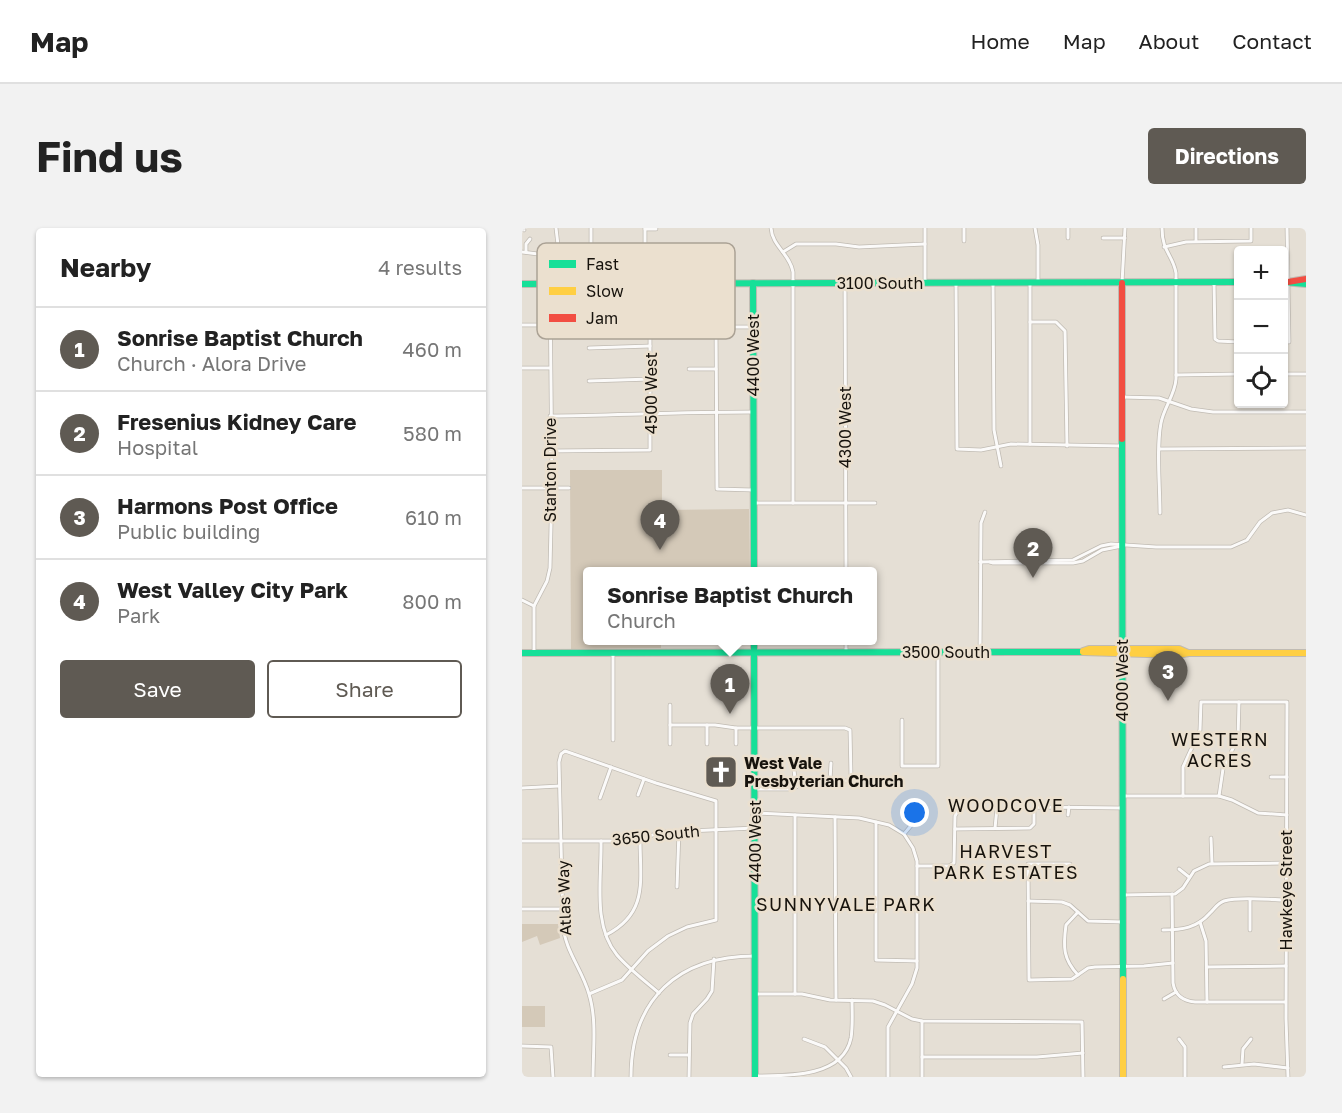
<!DOCTYPE html>
<html lang="en">
<head>
<meta charset="utf-8">
<style>
	:root { --surface:#fff; --page:#f2f2f2; --text:#222; --muted:#767676; --line:#e0e0e0; --accent:#5f5a53 }
	body { margin:0; font-family:"Golos Text",sans-serif; background:var(--page); color:var(--text) }
	.controls { position:absolute; right:18px; top:18px; display:grid; overflow:hidden; border-radius:6px; box-shadow:0 2px 4px #0004 }
	.controls button { width:54px; height:54px; display:grid; place-items:center; padding:0; border:0; border-bottom:2px solid var(--line); background:var(--surface); color:var(--text); font:30px sans-serif }
	.you { position:absolute; left:393px; top:585px; width:21px; height:21px; margin:-15px; border:4px solid #fff; border-radius:50%; background:#1a73e8; box-shadow:0 0 0 9px #1a73e833 }
	.badge { display:grid; place-items:center; width:39px; height:39px; border-radius:50%; background:var(--accent); color:#fff; font-size:20px; font-weight:700 }
	.pin { position:absolute; translate:-50% -50px; filter:drop-shadow(0 2px 3px #0008) }
	.pin::after { content:''; position:absolute; top:32px; width:21px; height:18px; background:inherit; clip-path:polygon(0 0,100% 0,50% 100%) }
	.popup { position:absolute; left:61px; top:339px; width:294px; height:78px; box-sizing:border-box; display:grid; place-content:center; border-radius:6px; background:var(--surface); filter:drop-shadow(0 2px 4px #0005); font-size:20px; white-space:nowrap; color:var(--muted) }
	.popup b { font-size:22px; color:var(--text) }
	.popup::after { content:''; position:absolute; left:50%; top:100%; margin-left:-12px; border:12px solid transparent; border-top-color:var(--surface) }
	.list { margin:0; padding:0; list-style:none }
	h2 { display:flex; justify-content:space-between; align-items:center; height:78px; margin:0; padding:0 24px; font-size:26px }
	h2 small { font-size:20px; font-weight:400; color:var(--muted) }
	.list li { display:grid; grid-template-columns:39px 1fr auto; gap:18px; align-items:center; box-sizing:border-box; height:84px; padding:0 24px; border-top:2px solid var(--line) }
	.list b { display:block; font-size:22px; white-space:nowrap }
	.list p { margin:0; font-size:20px; white-space:nowrap; color:var(--muted) }
	.list em { font-size:20px; font-style:normal; color:var(--muted) }
	.actions { display:flex; gap:12px; padding:18px 24px }
	.actions a { flex:1; padding:14px 0; border:2px solid var(--accent); border-radius:6px; text-align:center; font-size:21px; color:var(--accent) }
	.actions .main { background:var(--accent); color:#fff }
	.icon { flex:none; width:33px; height:33px; fill:none; stroke:currentColor; stroke-width:2; stroke-linecap:round; stroke-linejoin:round }
	.map { position:relative; flex:none; width:784px; height:849px; overflow:hidden; border-radius:6px }
	header { display:flex; align-items:center; gap:36px; box-sizing:border-box; height:84px; padding:0 30px; background:var(--surface); border-bottom:2px solid var(--line) }
	header strong { font-size:28px }
	nav { display:flex; gap:33px; margin-inline-start:auto; font-size:21px }
	.intro { display:flex; align-items:center; justify-content:space-between; box-sizing:border-box; height:144px; padding:0 36px }
	h1 { margin:0; font-size:42px }
	.button { padding:15px 27px; border-radius:6px; background:var(--accent); color:#fff; font-size:21px; font-weight:700 }
	main { display:flex; gap:36px; padding:0 36px }
	aside { flex:1; background:var(--surface); border-radius:6px; box-shadow:0 2px 4px #0004 }
	.map>svg:first-child { display:block }
</style>
</head>
<body>
<header>
<strong>Map</strong>
<nav><a>Home</a><a>Map</a><a>About</a><a>Contact</a></nav>
</header>
<div class="intro"><h1>Find us</h1><a class="button">Directions</a></div>
<main>
<aside>
<h2>Nearby<small>4 results</small></h2>
<ul class="list">
<li><span class="badge">1</span><div><b>Sonrise Baptist Church</b><p>Church · Alora Drive</p></div><em>460 m</em></li>
<li><span class="badge">2</span><div><b>Fresenius Kidney Care</b><p>Hospital</p></div><em>580 m</em></li>
<li><span class="badge">3</span><div><b>Harmons Post Office</b><p>Public building</p></div><em>610 m</em></li>
<li><span class="badge">4</span><div><b>West Valley City Park</b><p>Park</p></div><em>800 m</em></li>
</ul>
<div class="actions"><a class="main">Save</a><a>Share</a></div>
</aside>
<div class="map">
<svg width="784" height="849" viewBox="0 0 784 849">
	<rect width="100%" height="100%" fill="#e5dfd5"/>
	<g fill="#d4c9b8">
		<polygon points="48,242 140,242 140,282 227,281 228,343 65,344 65,412 139,413 139,420 49,421"/>
		<polygon points="0,696 36,696 38,710 18,717 15,708 0,714"/>
		<rect x="0" y="778" width="23" height="21"/>
	</g>
	<g fill="none" stroke-linecap="round" stroke-linejoin="round">
		<defs>
			<g id="street">
				<polyline points="0,0 2,2"/>
				<polyline points="69,0 69,56"/>
				<path d="M249 0C250 18 268 26 271 44V275"/>
				<polyline points="403,0 403,55"/>
				<polyline points="513,0 516,17 516,55"/>
				<polyline points="546,0 546,10"/>
				<polyline points="123,1 134,1"/>
				<polyline points="581,10 603,10"/>
				<polyline points="442,13 442,0"/>
				<polyline points="674,13 674,0"/>
				<polyline points="103,18 134,18"/>
				<polyline points="642,19 664,14 729,13 729,0"/>
				<polyline points="34,22 50,26"/>
				<polyline points="0,24 24,27 31,25 36,17 34,0"/>
				<polyline points="4,24 4,16 8,11"/>
				<polyline points="261,24 274,16 314,16 337,19 403,16"/>
				<polyline points="23,27 23,49"/>
				<polyline points="102,36 136,35"/>
				<polyline points="692,54 693,111 696,113 716,114"/>
				<polyline points="323,55 324,344"/>
				<polyline points="434,55 435,221 459,222 489,216 599,218"/>
				<polyline points="471,55 472,202 479,238"/>
				<polyline points="508,55 508,216"/>
				<polyline points="600,55 603,0"/>
				<polyline points="508,94 534,94 543,103 545,218"/>
				<polyline points="0,97 28,97"/>
				<polyline points="166,99 231,99"/>
				<polyline points="194,99 195,261 231,262"/>
				<polyline points="762,114 767,114 765,0"/>
				<polyline points="67,120 128,118"/>
				<polyline points="0,140 28,140"/>
				<polyline points="167,141 194,141"/>
				<polyline points="762,146 784,146"/>
				<polyline points="654,147 716,146"/>
				<polyline points="67,153 129,151"/>
				<polyline points="600,169 637,170 669,181 691,184 784,184"/>
				<path d="M28 188C96 187 163 184 231 184"/>
				<polyline points="638,221 784,220"/>
				<polyline points="28,223 128,222 128,56 123,25 123,0"/>
				<polyline points="0,260 47,260"/>
				<polyline points="232,275 353,275"/>
				<path d="M638 285C638 258 634 220 639 195 642 179 653 167 654 151V45C651 27 640 24 640 0"/>
				<polyline points="458,334 551,332 579,318 589,316 634,319 709,319 725,312 738,294 750,285 766,282 784,287"/>
				<polyline points="468,334 471,335 551,335 561,333 580,322 600,318"/>
				<polyline points="0,372 12,378"/>
				<polyline points="324,412 324,424"/>
				<polyline points="458,424 459,295 463,284"/>
				<polyline points="12,425 12,378 25,353 28,340 30,257 28,56"/>
				<polyline points="91,425 91,512"/>
				<polyline points="148,477 148,516"/>
				<polyline points="380,492 380,538 416,538 416,424"/>
				<polyline points="148,497 193,497 214,500 323,500 328,502 329,548 326,553 291,552 268,561 233,561"/>
				<polyline points="185,497 185,516"/>
				<polyline points="214,500 214,516"/>
				<polyline points="749,549 765,549"/>
				<polyline points="308,553 309,535"/>
				<polyline points="274,559 272,542 275,536"/>
				<polyline points="0,560 37,558"/>
				<polyline points="116,567 122,551"/>
				<polyline points="600,568 697,568 710,572 736,585 765,587"/>
				<polyline points="661,568 661,539 678,502 679,474 765,474 764,791 766,849"/>
				<polyline points="697,568 701,541 716,510 717,474"/>
				<polyline points="78,570 89,539"/>
				<polyline points="233,585 337,590 367,597 382,606 391,620 395,633 395,740 390,756 366,799 366,849"/>
				<polyline points="273,587 273,766"/>
				<polyline points="546,587 547,579"/>
				<polyline points="313,589 314,772"/>
				<polyline points="354,594 354,732 395,733"/>
				<polyline points="473,600 475,580"/>
				<polyline points="433,601 508,600 512,596 512,581 516,579 600,580"/>
				<polyline points="382,606 392,594 395,585"/>
				<polyline points="689,610 690,635"/>
				<polyline points="0,613 104,613 144,604 233,600"/>
				<path d="M79 613C80 649 70 697 95 727 107 741 123 753 137 765"/>
				<polyline points="548,636 506,636 507,752 550,751 566,740 573,739 622,738 651,735"/>
				<polyline points="395,638 427,638 432,635 433,588 437,581"/>
				<polyline points="657,641 667,649"/>
				<polyline points="155,659 157,603"/>
				<path d="M650 666 651 755C653 767 661 773 673 774H763"/>
				<polyline points="601,667 653,666 661,660 672,643 687,636 764,635"/>
				<polyline points="506,673 540,674 548,677 566,693 601,694"/>
				<polyline points="0,681 41,681"/>
				<path d="M556 684 544 697C541 719 541 731 556 747"/>
				<polyline points="678,694 684,713 685,774"/>
				<path d="M641 702C660 702 675 700 688 685 693 680 696 675 702 673 718 668 747 672 764 672"/>
				<polyline points="728,702 728,672"/>
				<path d="M84 707C127 685 118 652 118 611"/>
				<polyline points="685,739 764,738"/>
				<path d="M67 766 100 752 126 723 146 708 165 699 194 692V573L134 555 43 523 39 526 37 534 41 697C43 723 60 741 67 766 75 792 71 822 71 849"/>
				<polyline points="233,766 280,766 308,772 351,773 363,777 390,791 400,793 560,794 561,849"/>
				<polyline points="642,771 654,764"/>
				<polyline points="400,793 400,849"/>
				<polyline points="282,811 303,819 324,840 329,849"/>
				<polyline points="657,811 663,819 663,849"/>
				<polyline points="0,818 29,819 31,849"/>
				<polyline points="148,827 167,827"/>
				<polyline points="400,829 515,829 561,825"/>
				<polyline points="720,836 721,821 729,811"/>
				<polyline points="702,839 732,836 766,840"/>
				<path d="M233 848C268 848 321 849 329 810 331 798 330 785 330 772"/>
				<path d="M109 849C109 771 156 728 233 728"/>
				<polyline points="167,849 168,795 171,786 185,771 190,763 192,731"/>
			</g>
			<g id="fast">
				<polyline points="762,54 784,56"/>
				<polyline points="231,55 232,344"/>
				<polyline points="0,56 716,54"/>
				<polyline points="600,211 601,751"/>
				<polyline points="232,412 233,849"/>
				<polyline points="0,425 561,424"/>
			</g>
			<g id="slow">
				<polyline points="561,423 567,421 657,421 666,425"/>
				<polyline points="561,424 656,427 666,425 784,425"/>
				<polyline points="601,751 601,849"/>
			</g>
			<g id="jam">
				<polyline points="766,54 784,51"/>
				<polyline points="600,55 600,211"/>
			</g>
		</defs>
		<use href="#street" stroke="#c0bbb3" stroke-width="4.5"/>
		<use href="#fast" stroke="#c0bbb3" stroke-width="8"/>
		<use href="#slow" stroke="#c0bbb3" stroke-width="8"/>
		<use href="#jam" stroke="#c0bbb3" stroke-width="8"/>
		<use href="#street" stroke="#fbfaf9" stroke-width="3"/>
		<use href="#fast" stroke="#16e098" stroke-width="6"/>
		<use href="#slow" stroke="#ffcf43" stroke-width="6"/>
		<use href="#jam" stroke="#f24e42" stroke-width="6"/>
	</g>
	<defs>
		<symbol id="church-square" viewBox="-11 -11 22 22"><rect x="-9" y="-9" width="18" height="18" rx="4" fill="#5f5a53" stroke="#ebe0cf"/><path d="M-1.2-6h2.4v3.5h3.3v2.4h-3.3V6h-2.4V-.1h-3.3v-2.4h3.3Z" fill="#fff"/></symbol>
	</defs>
	<g fill-rule="evenodd">
		<use href="#church-square" x="180" y="525" width="38" height="38"/>
	</g>
	<g text-anchor="middle" stroke-width="5" stroke-linejoin="round" paint-order="stroke">
		<g font-size="16" fill="#17130d" stroke="#ebe0cf">
			<text x="358" y="61">3100 South</text>
			<text transform="translate(231 127) rotate(-90)" y="6">4400 West</text>
			<text transform="translate(129 165) rotate(-90)" y="6">4500 West</text>
			<text transform="translate(323 199) rotate(-90)" y="6">4300 West</text>
			<text transform="translate(28 242) rotate(-90)" y="6">Stanton Drive</text>
			<text x="424" y="430">3500 South</text>
			<text transform="translate(600 452) rotate(-90)" y="6">4000 West</text>
			<text transform="translate(134 607) rotate(-6)" y="6">3650 South</text>
			<text transform="translate(233 613) rotate(-90)" y="6">4400 West</text>
			<text transform="translate(764 662) rotate(-90)" y="6">Hawkeye Street</text>
			<text transform="translate(42 670) rotate(-92)" y="6">Atlas Way</text>
		</g>
		<g font-size="16" font-weight="bold" fill="#17130d" stroke="#ebe0cf" text-anchor="start">
			<text x="222" y="541">West Vale<tspan x="222" dy="18">Presbyterian Church</tspan></text>
		</g>
		<g font-size="18" letter-spacing="1.5" fill="#17130d" stroke="#ebe0cf">
			<text x="698" y="518">WESTERN<tspan x="698" dy="21">ACRES</tspan></text>
			<text x="484" y="584">WOODCOVE</text>
			<text x="484" y="630">HARVEST<tspan x="484" dy="21">PARK ESTATES</tspan></text>
			<text x="324" y="683">SUNNYVALE PARK</text>
		</g>
	</g>
	<rect x="15" y="15" width="198" height="96" rx="9" fill="#ebe0cf" stroke="#aba295" stroke-width="1.5"/>
	<rect x="27" y="32" width="27" height="8" fill="#16e098"/>
	<rect x="27" y="59" width="27" height="8" fill="#ffcf43"/>
	<rect x="27" y="86" width="27" height="8" fill="#f24e42"/>
	<g font-size="16" fill="#17130d">
		<text x="64" y="42">Fast</text>
		<text x="64" y="69">Slow</text>
		<text x="64" y="96">Jam</text>
	</g>
</svg>
<div class="controls">
<button>+</button>
<button>−</button>
<button><svg class="icon" aria-label="locate" viewBox="0 0 24 24"><circle cx="12" cy="12" r="6"/><path d="M12 2v4M12 18v4M2 12h4M18 12h4"/></svg></button>
</div>
<div class="you"></div>
<div class="pin badge" style="left:208px;top:486px">1</div>
<div class="popup"><b>Sonrise Baptist Church</b>Church</div>
<div class="pin badge" style="left:511px;top:350px">2</div>
<div class="pin badge" style="left:646px;top:473px">3</div>
<div class="pin badge" style="left:138px;top:322px">4</div>
</div>
</main>
</body>
</html>
